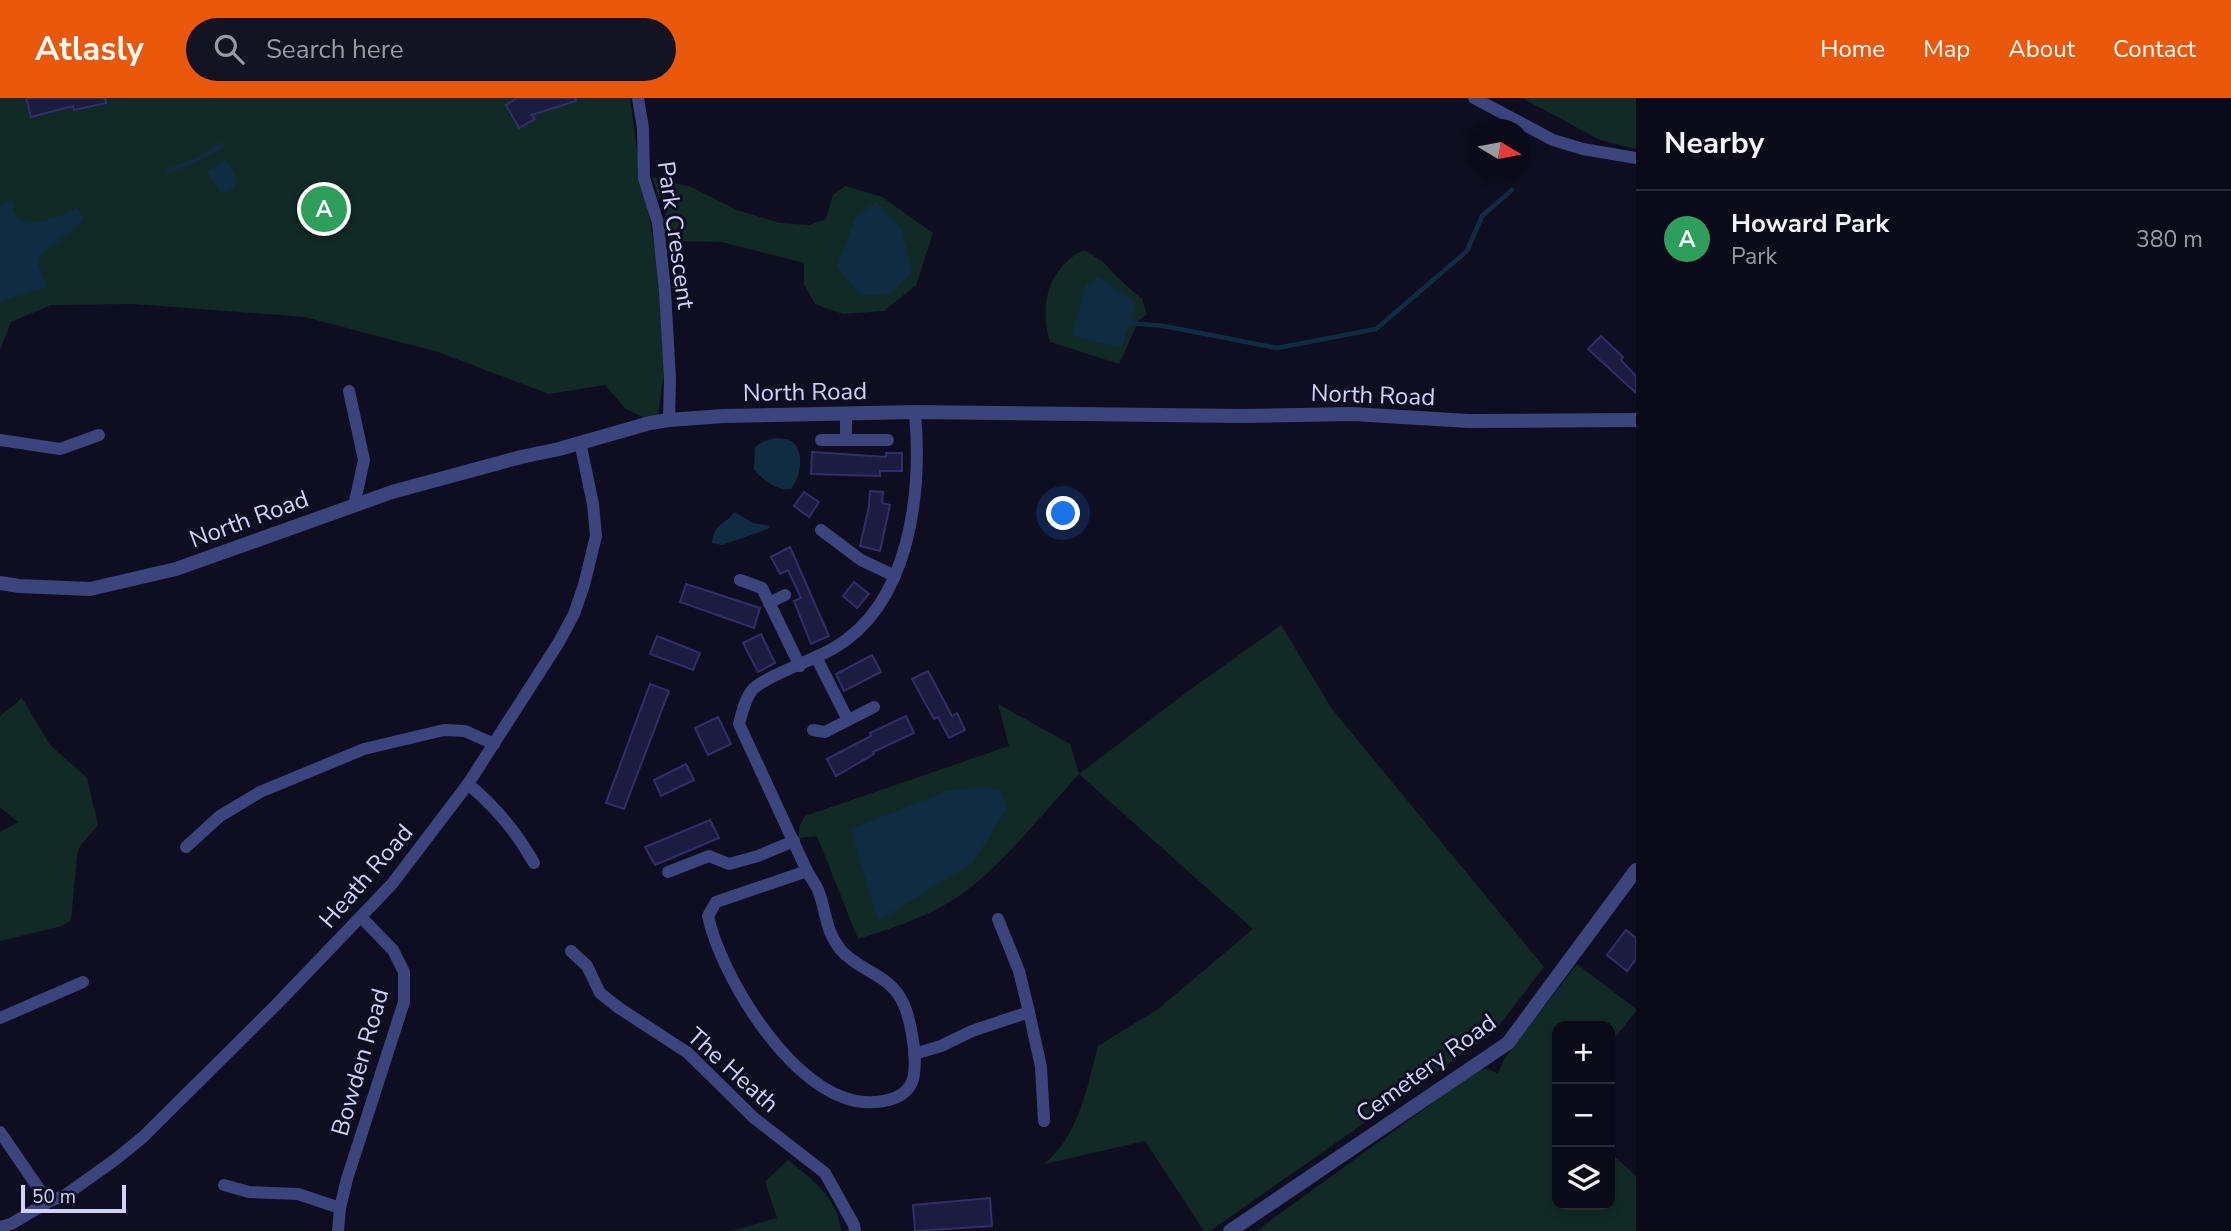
<!DOCTYPE html>
<html lang="en">
<head>
<meta charset="utf-8">
<style>
	:root { --surface:#0a0a18; --page:#131321; --text:#f1f3f6; --muted:#999aa2; --line:#2a2b37; --accent:#ea580c }
	body { margin:0; font-family:"Nunito Sans",sans-serif; background:var(--page); color:var(--text) }
	.controls { position:absolute; right:21px; bottom:21px; display:grid; overflow:hidden; border-radius:14px; box-shadow:0 4px 10px #0003 }
	.controls button { width:63px; height:63px; display:grid; place-items:center; padding:0; border:0; border-bottom:2px solid var(--line); background:var(--surface); color:var(--text); font:35px sans-serif }
	.compass { position:absolute; left:1468px; top:21px; width:63px; height:63px; border-radius:50%; background:var(--surface); box-shadow:0 4px 10px #0003; rotate:100deg }
	.scale { position:absolute; left:21px; bottom:18px; width:105px; box-sizing:border-box; padding-left:7px; border:4px solid #d0d2fc; border-top:0; font-size:19px; line-height:24px; white-space:nowrap; color:#d0d2fc; -webkit-text-stroke:5px #0e0e20; paint-order:stroke }
	.you { position:absolute; left:1064px; top:416px; width:24px; height:24px; margin:-18px; border:5px solid #fff; border-radius:50%; background:#1a73e8; box-shadow:0 0 0 10px #1a73e833 }
	.badge { display:grid; place-items:center; width:46px; height:46px; border-radius:50%; background:var(--accent); color:#fff; font-size:23px; font-weight:700 }
	.pin { position:absolute; translate:-50% -50%; border:4px solid #fff; box-shadow:0 2px 7px #0006 }
	.list { margin:0; padding:0; list-style:none }
	h2 { display:flex; justify-content:space-between; align-items:center; height:91px; margin:0; padding:0 28px; font-size:30px }
	h2 small { font-size:23px; font-weight:400; color:var(--muted) }
	.list li { display:grid; grid-template-columns:46px 1fr auto; gap:21px; align-items:center; box-sizing:border-box; height:98px; padding:0 28px; border-top:2px solid var(--line) }
	.list b { display:block; font-size:26px; white-space:nowrap }
	.list p { margin:0; font-size:23px; white-space:nowrap; color:var(--muted) }
	.list em { font-size:23px; font-style:normal; color:var(--muted) }
	.icon { flex:none; width:38px; height:38px; fill:none; stroke:currentColor; stroke-width:2; stroke-linecap:round; stroke-linejoin:round }
	.map { position:relative; flex:none; width:1636px; height:1133px; overflow:hidden }
	header { display:flex; align-items:center; gap:42px; box-sizing:border-box; height:98px; padding:0 35px; background:var(--accent); color:#fff }
	header strong { font-size:33px }
	nav { display:flex; gap:38px; margin-inline-start:auto; font-size:24px }
	.search { width:490px; height:63px; background:var(--page); display:flex; align-items:center; gap:18px; box-sizing:border-box; padding:0 24px; border-radius:38px; color:var(--muted); font-size:26px }
	main { display:flex }
	aside { flex:1; background:var(--surface) }
	.map>svg:first-child { display:block }
</style>
</head>
<body>
<header>
<strong>Atlasly</strong>
<div class="search"><svg class="icon" aria-label="search" viewBox="0 0 24 24"><circle cx="10" cy="10" r="6"/><path d="M15 15l6 6"/></svg>Search here</div>
<nav><a>Home</a><a>Map</a><a>About</a><a>Contact</a></nav>
</header>
<main>
<div class="map">
<svg width="1636" height="1133" viewBox="0 0 1636 1133">
	<rect width="100%" height="100%" fill="#0e0e20"/>
	<g fill="#122a25" fill-rule="evenodd">
		<polygon points="0,0 630,0 637,54 658,168 664,273 657,326 626,311 605,287 549,296 438,254 305,219 134,206 51,207 11,224 0,252"/>
		<polygon points="1522,0 1636,0 1636,51 1600,42"/>
		<polygon points="652,79 691,89 737,112 780,125 809,127 826,121 833,97 845,88 882,99 933,135 916,187 884,213 843,216 815,206 804,186 804,165 722,144 671,143 667,121"/>
		<path d="M1084 152 1102 163 1118 180 1142 201 1147 216 1139 222 1119 266 1050 244C1039 208 1048 169 1084 152ZM1099 178 1135 205 1124 245Z"/>
		<path d="M1281 527 1332 611 1544 869 1494 934 1210 1133H1204L1145 1043 1044 1066C1079 1038 1087 989 1098 948L1158 911 1253 831 1079 676C1042 716 994 778 948 805 921 821 889 831 858 841L817 738 799 740V729L805 718 1009 648 998 606 1070 646 1079 676 1191 591Z"/>
		<polygon points="22,600 50,647 87,680 98,727 80,748 77,757 71,822 62,828 0,843 0,734 18,724 0,709 0,618"/>
		<polygon points="1577,866 1636,911 1636,913 1610,946 1610,928 1557,928 1557,1107 1610,1107 1610,1054 1636,1078 1636,1133 1256,1133 1478,972 1489,971 1498,976 1505,960"/>
		<path d="M788 1062C812 1081 838 1100 841 1133H732L777 1120 765 1084Z"/>
	</g>
	<g fill="#102c42">
		<path d="M226 61 237 82C235 91 229 95 221 95L207 74Z"/>
		<path d="M12 101 14 114 18 122C38 129 60 118 78 109L84 122 40 158 38 165 47 189 0 204V108Z"/>
		<polygon points="876,104 901,130 912,174 891,195 861,198 837,169 855,120"/>
		<polygon points="1099,178 1136,205 1124,245 1115,249 1072,237 1086,187"/>
		<path d="M776 340C781 341 785 340 789 342 806 349 801 380 791 391 774 392 765 383 754 372L755 349 764 343Z"/>
		<path d="M734 414 753 425 770 428 768 431 722 447 712 445C715 423 725 428 734 414Z"/>
		<polygon points="978,689 1001,692 1007,711 972,765 878,823 851,731 947,693"/>
	</g>
	<g fill="none" stroke-linecap="round" stroke-linejoin="round">
		<g stroke="#102c42" stroke-width="4.5">
			<polyline points="168,73 196,62 224,46"/>
			<polyline points="1130,225 1164,228 1277,250 1376,231 1467,153 1482,118 1512,92"/>
		</g>
	</g>
	<g fill="#1c1b40" stroke="#302f6b" stroke-width="2">
		<polygon points="26,0 105,0 106,5 74,12 73,8 31,19"/>
		<polygon points="517,0 576,0 576,3 531,17 535,21 519,30 506,7"/>
		<polygon points="1601,238 1623,259 1621,262 1636,278 1636,295 1588,251"/>
		<polygon points="812,354 886,359 886,355 902,355 902,373 880,373 880,378 811,376"/>
		<polygon points="870,393 883,394 882,405 890,407 880,453 860,448 869,408"/>
		<polygon points="804,394 819,404 809,419 794,408"/>
		<polygon points="790,449 829,538 811,546 794,503 801,500 788,472 780,476 771,459"/>
		<polygon points="854,484 869,496 857,510 843,498"/>
		<polygon points="686,486 760,510 754,530 680,504"/>
		<polygon points="761,536 775,565 758,574 743,545"/>
		<polygon points="657,538 700,555 693,572 650,556"/>
		<polygon points="872,557 881,574 844,593 836,576"/>
		<polygon points="928,573 952,618 957,615 965,632 949,640 938,619 934,621 912,581"/>
		<polygon points="650,586 669,593 624,711 606,705"/>
		<polygon points="906,618 914,635 873,654 874,656 836,678 827,661 871,638 870,635"/>
		<polygon points="718,619 731,646 708,657 695,630"/>
		<polygon points="686,666 694,682 661,698 654,682"/>
		<polygon points="710,722 719,740 655,767 645,749"/>
		<polygon points="1626,832 1636,840 1636,861 1627,873 1607,857"/>
		<polygon points="990,1100 992,1128 915,1133 913,1107"/>
	</g>
	<g fill="none" stroke-linecap="round" stroke-linejoin="round">
		<g stroke="#3c447d" stroke-width="12">
			<polyline points="638,0 643,30 644,80 658,125 665,193 670,281 669,322"/>
			<polyline points="1474,0 1553,42 1583,51 1636,60"/>
			<polyline points="349,293 364,362 354,408"/>
			<polyline points="0,342 60,351 99,337"/>
			<polyline points="821,342 888,342"/>
			<polyline points="846,342 846,316"/>
			<polyline points="821,432 861,462 895,478"/>
			<polyline points="740,482 762,490 800,568"/>
			<polyline points="769,505 785,497"/>
			<polyline points="816,559 848,622"/>
			<polyline points="813,632 825,634 874,609"/>
			<path d="M468 686C496 709 516 733 534 765"/>
			<polyline points="186,749 220,718 260,694 364,651 444,632 465,633 494,646"/>
			<path d="M807 773 716 804 708 818C721 877 784 980 845 1000 865 1007 902 1007 912 984 919 966 911 918 901 901 888 876 857 872 840 851 824 830 827 814 818 792 815 785 810 779 807 773L739 626C742 615 745 600 753 591 768 577 814 562 834 550 911 505 922 394 915 314"/>
			<polyline points="668,774 709,758 729,766 758,758 794,743"/>
			<polyline points="571,853 587,868 600,895 619,910 688,955 754,1020 825,1075 854,1127 855,1133"/>
			<polyline points="1029,914 1041,969 1044,1023"/>
			<polyline points="0,920 83,884"/>
			<polyline points="914,956 941,948 972,933 1029,914 1019,873 998,821"/>
			<polyline points="0,1034 48,1104"/>
			<polyline points="224,1087 249,1094 298,1096 340,1110"/>
			<polyline points="0,1129 11,1126 48,1104 67,1096 116,1061 143,1039 276,907 392,786 468,686 559,544 574,516 584,487 596,438 593,406 580,344"/>
			<polyline points="338,1133 340,1110 347,1081 404,904 404,874 393,852 361,819"/>
		</g>
		<g stroke="#3c447d" stroke-width="14">
			<polyline points="0,485 19,488 90,491 176,471 392,394 521,359 559,351 650,325 669,322 723,318 915,314 1242,318 1353,316 1468,323 1636,322"/>
			<polyline points="1230,1133 1508,945 1636,772"/>
		</g>
	</g>
	<g text-anchor="middle" stroke-width="6" stroke-linejoin="round" paint-order="stroke">
		<g font-size="24" fill="#d0d2fc" stroke="#0e0e20">
			<text transform="translate(676 137) rotate(82)" y="8">Park Crescent</text>
			<text transform="translate(805 294) rotate(-1)" y="8">North Road</text>
			<text transform="translate(1373 297) rotate(2)" y="8">North Road</text>
			<text transform="translate(249 421) rotate(-20)" y="8">North Road</text>
			<text transform="translate(366 778) rotate(-49)" y="8">Heath Road</text>
			<text transform="translate(360 964) rotate(-74)" y="8">Bowden Road</text>
			<text transform="translate(1426 970) rotate(-36)" y="8">Cemetery Road</text>
			<text transform="translate(733 972) rotate(42)" y="8">The Heath</text>
		</g>
	</g>
</svg>
<div class="controls">
<button>+</button>
<button>−</button>
<button><svg class="icon" aria-label="layers" viewBox="0 0 24 24"><path d="M12 4l9 5-9 5-9-5zM3 14l9 5 9-5"/></svg></button>
</div>
<svg class="compass" viewBox="-18 -18 36 36"><path d="M0-13l5 13h-10z" fill="#e53935"/><path d="M0 13l5-13h-10z" fill="#999aa2"/></svg>
<div class="scale">50 m</div>
<div class="you"></div>
<div class="pin badge" style="left:324px;top:111px;background:#2e9e5b">A</div>
</div>
<aside>
<h2>Nearby<small></small></h2>
<ul class="list">
<li><span class="badge" style="background:#2e9e5b">A</span><div><b>Howard Park</b><p>Park</p></div><em>380 m</em></li>
</ul>
</aside>
</main>
</body>
</html>
